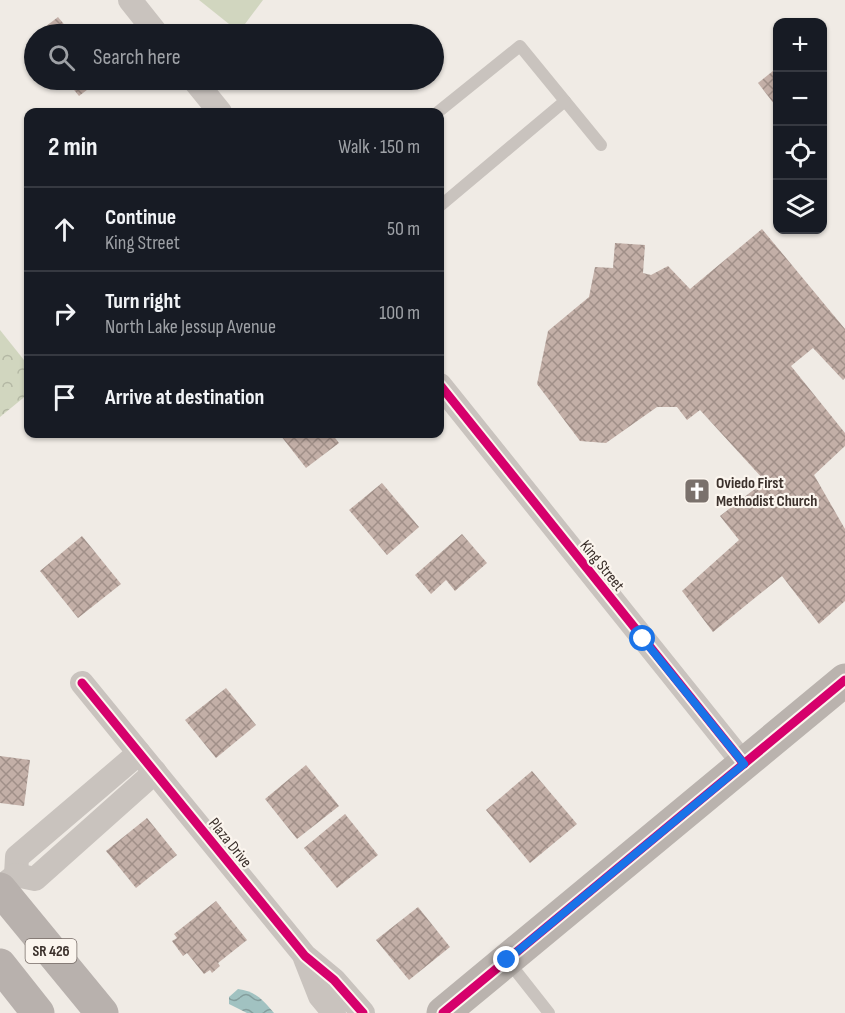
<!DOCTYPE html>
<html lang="en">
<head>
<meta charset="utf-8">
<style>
	:root { --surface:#171b24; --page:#242831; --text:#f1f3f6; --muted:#9ea1a6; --line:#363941 }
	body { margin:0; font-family:"Sofia Sans Condensed",sans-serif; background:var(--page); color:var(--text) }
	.controls { position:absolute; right:18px; top:18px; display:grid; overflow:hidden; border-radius:12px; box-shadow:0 2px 4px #0004 }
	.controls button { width:54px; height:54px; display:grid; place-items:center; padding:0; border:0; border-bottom:2px solid var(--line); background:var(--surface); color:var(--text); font:30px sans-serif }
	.stop { position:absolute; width:18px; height:18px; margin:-14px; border:4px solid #1a73e8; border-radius:50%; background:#fff }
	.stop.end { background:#1a73e8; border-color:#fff; box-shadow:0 2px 6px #0008 }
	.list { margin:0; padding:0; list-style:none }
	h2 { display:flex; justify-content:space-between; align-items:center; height:78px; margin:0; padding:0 24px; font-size:26px }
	h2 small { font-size:20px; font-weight:400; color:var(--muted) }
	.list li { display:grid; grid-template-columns:39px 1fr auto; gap:18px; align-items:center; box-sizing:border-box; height:84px; padding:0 24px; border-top:2px solid var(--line) }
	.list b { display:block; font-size:22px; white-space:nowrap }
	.list p { margin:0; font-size:20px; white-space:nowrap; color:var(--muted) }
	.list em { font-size:20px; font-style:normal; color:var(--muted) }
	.icon { flex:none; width:33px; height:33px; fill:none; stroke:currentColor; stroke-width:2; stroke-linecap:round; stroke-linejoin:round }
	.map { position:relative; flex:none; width:845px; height:1013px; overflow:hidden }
	.search { position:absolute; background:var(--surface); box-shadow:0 2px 4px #0004; left:24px; top:24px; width:420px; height:66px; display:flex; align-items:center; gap:15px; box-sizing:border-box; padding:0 21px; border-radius:33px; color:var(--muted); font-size:22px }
	.panel { position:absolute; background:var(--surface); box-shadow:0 2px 4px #0004; left:24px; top:108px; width:420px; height:330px; border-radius:12px }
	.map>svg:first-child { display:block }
</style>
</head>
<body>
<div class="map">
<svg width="845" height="1013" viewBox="0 0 845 1013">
	<defs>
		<pattern id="forest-crowns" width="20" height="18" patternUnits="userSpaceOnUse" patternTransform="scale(1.5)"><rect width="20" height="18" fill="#d1d6bf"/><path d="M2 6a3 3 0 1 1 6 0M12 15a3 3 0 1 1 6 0" fill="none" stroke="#b4b8a4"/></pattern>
		<pattern id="water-waves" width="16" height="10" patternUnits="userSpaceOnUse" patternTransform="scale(1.5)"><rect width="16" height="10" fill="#a1c2c1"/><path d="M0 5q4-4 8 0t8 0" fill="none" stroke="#849e9d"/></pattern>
		<pattern id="building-cross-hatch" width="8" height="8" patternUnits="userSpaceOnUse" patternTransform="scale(1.5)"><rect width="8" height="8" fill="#c3afa7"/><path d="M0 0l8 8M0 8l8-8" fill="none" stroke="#a08f88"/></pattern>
	</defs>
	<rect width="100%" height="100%" fill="#f0ebe5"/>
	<polygon fill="url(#forest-crowns)" points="0,330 28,365 28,394 0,417"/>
	<polygon fill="#d1d6bf" points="199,0 263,0 239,32"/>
	<path fill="url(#water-waves)" d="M238 989C255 991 263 1000 274 1013H247L229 1004V997Z"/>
	<g fill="url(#building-cross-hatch)">
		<polygon points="58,17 72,34 36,34"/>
		<polygon points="778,67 778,103 775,105 758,83"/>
		<polygon points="66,80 100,80 79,96"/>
		<polygon points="762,229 845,329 845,378 843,380 813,348 791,366 845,433 845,446 814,475 845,529 845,601 819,624 782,576 713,632 682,591 739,540 720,516 765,481 700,410 687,420 677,407 657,407 606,443 580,441 537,384 548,331 589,297 595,267 613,268 615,243 645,245 643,273 651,275 668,266 690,289"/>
		<polygon points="285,434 332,434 339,443 306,468 281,436"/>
		<polygon points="382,483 419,527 387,555 349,510"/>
		<polygon points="462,534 487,563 455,591 446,580 431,594 415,575"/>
		<polygon points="82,536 121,584 78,618 40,571"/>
		<polygon points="226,688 256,725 216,758 185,720"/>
		<polygon points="0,756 30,760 24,806 0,803"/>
		<polygon points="306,765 339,806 297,839 265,799"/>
		<polygon points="532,771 577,824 530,863 486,810"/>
		<polygon points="345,814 378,855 337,888 304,848"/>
		<polygon points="147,818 177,855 136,888 106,851"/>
		<polygon points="216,901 247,940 218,963 220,966 212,973 210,970 204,974 187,953 183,956 172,941 177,938 174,934"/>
		<polygon points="418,907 450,947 409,980 376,940"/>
	</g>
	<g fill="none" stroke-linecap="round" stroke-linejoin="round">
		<g stroke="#c9c3be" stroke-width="12">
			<polyline points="438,112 520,46 601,145"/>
			<polyline points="440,206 565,101"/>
			<polyline points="508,961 549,1013"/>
		</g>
		<g stroke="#c9c3be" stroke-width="24">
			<polyline points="130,0 157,34"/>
			<polyline points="194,80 220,112"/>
			<polyline points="440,385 744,764"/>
			<polyline points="82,683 305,956 334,980 363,1013"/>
			<polyline points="16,875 17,857 139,753"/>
			<polyline points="0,888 16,875 35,879 155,772"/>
			<polyline points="305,958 320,996 334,1013"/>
		</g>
		<polyline stroke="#bab3ae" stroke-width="33" points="443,1013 845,680"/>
		<g stroke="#b8b1ad" stroke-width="33">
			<polyline points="0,889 102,1013"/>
			<polyline points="0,965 38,1013"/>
		</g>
		<defs>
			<g id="cycleway">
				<polyline points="440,385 744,764"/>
				<polyline points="82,683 305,956 334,980 363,1013"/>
				<polyline points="443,1013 845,680"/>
			</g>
		</defs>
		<use href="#cycleway" stroke="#fbf5ee" stroke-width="13"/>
		<use href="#cycleway" stroke="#d6006c" stroke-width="9"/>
	</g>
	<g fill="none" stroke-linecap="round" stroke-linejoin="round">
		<polyline stroke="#1a73e8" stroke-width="8" points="507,960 744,764 643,639"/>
	</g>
	<defs>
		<symbol id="church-square" viewBox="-11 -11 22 22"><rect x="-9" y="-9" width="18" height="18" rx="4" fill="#7a716c" stroke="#fbf5ee"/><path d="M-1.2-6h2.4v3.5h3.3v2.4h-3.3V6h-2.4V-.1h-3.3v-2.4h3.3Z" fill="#fff"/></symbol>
	</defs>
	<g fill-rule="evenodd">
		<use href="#church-square" x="682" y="476" width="30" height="30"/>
	</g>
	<g text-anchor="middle" stroke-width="4.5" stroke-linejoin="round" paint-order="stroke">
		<rect fill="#fbf5ee" stroke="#756b66" stroke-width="1.5" x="25.5" y="939" width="51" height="24" rx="4.5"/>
		<g font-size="15" font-weight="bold" fill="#3b302b">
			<text x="51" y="956">SR 426</text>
		</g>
		<g font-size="16" font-weight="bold" fill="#3b302b" stroke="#fbf5ee" text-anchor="start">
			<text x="716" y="488">Oviedo First<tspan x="716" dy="18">Methodist Church</tspan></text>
		</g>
		<g font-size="16" fill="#3b302b" stroke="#fbf5ee">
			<text transform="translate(603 565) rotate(51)" y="6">King Street</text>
			<text transform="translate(231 842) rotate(51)" y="6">Plaza Drive</text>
		</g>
	</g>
</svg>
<div class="controls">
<button>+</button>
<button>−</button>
<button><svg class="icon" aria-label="locate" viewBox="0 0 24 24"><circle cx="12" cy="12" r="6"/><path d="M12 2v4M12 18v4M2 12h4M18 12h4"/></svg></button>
<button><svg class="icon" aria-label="layers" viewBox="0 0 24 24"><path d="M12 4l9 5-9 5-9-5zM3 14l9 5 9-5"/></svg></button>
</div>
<div class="stop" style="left:643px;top:639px"></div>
<div class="stop end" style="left:507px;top:960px"></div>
<div class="search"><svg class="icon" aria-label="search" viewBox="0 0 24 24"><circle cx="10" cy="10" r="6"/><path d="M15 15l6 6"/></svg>Search here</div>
<section class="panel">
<h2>2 min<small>Walk · 150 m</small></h2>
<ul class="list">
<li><svg class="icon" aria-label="ahead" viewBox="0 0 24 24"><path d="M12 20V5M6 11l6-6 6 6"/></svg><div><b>Continue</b><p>King Street</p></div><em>50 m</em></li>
<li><svg class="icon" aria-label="right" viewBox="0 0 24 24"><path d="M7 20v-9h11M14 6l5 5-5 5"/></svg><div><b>Turn right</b><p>North Lake Jessup Avenue</p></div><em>100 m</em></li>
<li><svg class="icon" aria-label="arrive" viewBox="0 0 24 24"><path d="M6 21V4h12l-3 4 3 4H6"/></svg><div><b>Arrive at destination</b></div></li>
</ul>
</section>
</div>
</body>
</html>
